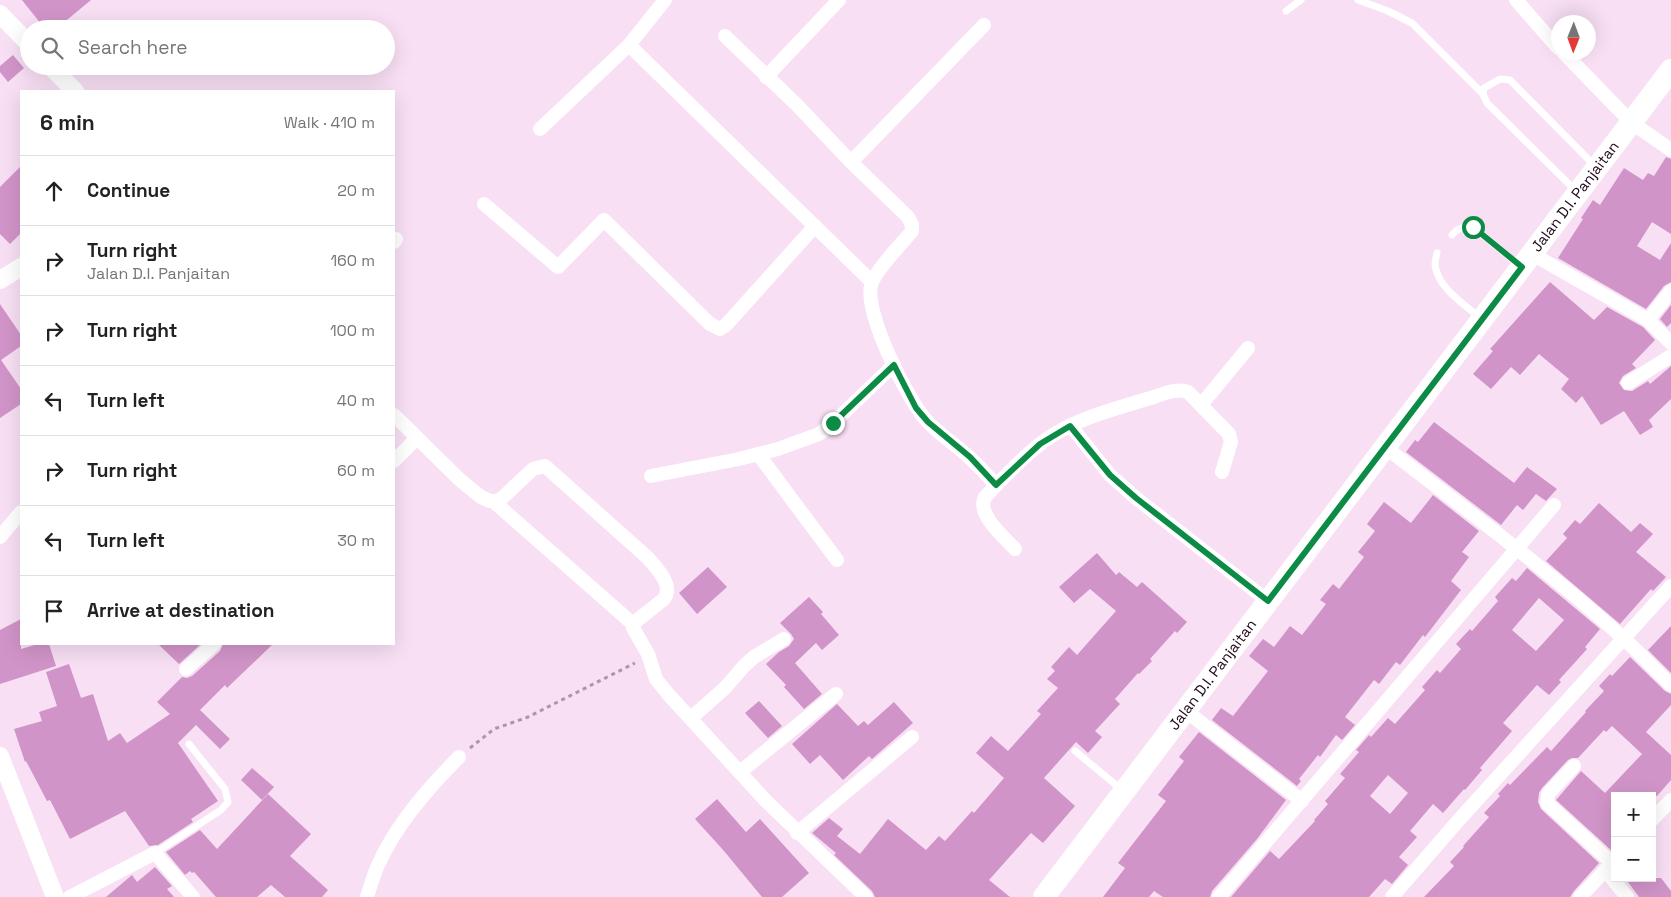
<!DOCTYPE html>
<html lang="en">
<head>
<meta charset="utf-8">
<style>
	:root { --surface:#fff; --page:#f6f6f6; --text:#222; --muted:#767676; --line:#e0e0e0 }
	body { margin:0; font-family:"Space Grotesk",sans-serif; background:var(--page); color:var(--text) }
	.controls { position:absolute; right:15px; bottom:15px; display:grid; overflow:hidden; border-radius:0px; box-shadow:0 5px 20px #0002 }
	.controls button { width:45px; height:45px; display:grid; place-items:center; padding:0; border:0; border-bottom:1px solid var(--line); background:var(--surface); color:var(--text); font:25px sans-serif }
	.compass { position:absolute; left:1551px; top:15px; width:45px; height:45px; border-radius:50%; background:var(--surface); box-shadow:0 5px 20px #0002; rotate:181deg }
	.stop { position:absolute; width:15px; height:15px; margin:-11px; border:4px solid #0b8b46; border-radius:50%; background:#fff }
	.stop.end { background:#0b8b46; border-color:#fff; box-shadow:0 1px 5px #0008 }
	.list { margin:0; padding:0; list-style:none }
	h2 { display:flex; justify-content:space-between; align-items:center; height:65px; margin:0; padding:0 20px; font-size:21px }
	h2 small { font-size:16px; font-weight:400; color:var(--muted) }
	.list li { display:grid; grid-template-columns:32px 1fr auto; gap:15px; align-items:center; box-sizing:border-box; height:70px; padding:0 20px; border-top:1px solid var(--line) }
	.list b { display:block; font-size:19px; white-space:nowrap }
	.list p { margin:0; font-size:16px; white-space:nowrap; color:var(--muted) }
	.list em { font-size:16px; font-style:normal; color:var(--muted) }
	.icon { flex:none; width:28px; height:28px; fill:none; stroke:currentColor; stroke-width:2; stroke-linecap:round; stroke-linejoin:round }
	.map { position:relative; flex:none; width:1671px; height:897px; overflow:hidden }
	.search { position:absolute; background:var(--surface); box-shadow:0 5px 20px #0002; left:20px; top:20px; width:375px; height:55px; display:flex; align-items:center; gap:12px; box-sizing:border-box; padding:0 18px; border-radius:28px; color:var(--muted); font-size:19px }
	.panel { position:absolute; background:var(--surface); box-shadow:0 5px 20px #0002; left:20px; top:90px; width:375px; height:555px; border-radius:0px }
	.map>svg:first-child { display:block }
</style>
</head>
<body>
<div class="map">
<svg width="1671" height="897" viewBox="0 0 1671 897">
	<rect width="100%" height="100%" fill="#f8dff4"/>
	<g fill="#d194c8" fill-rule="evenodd">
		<polygon points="22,0 91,0 56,29 45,29"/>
		<polygon points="13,55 24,68 8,82 0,72 0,66"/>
		<polygon points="1666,157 1671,159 1671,234 1652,222 1637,246 1660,260 1671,243 1671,282 1664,286 1646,309 1558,258 1583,219 1581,218 1593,200 1600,205 1624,168 1643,180 1648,173 1654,176"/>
		<polygon points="21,166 21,233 10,244 0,234 0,187"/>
		<polygon points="1550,282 1594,320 1607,307 1643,327 1655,340 1632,364 1636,368 1623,376 1619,383 1624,390 1632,391 1648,381 1650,384 1671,366 1671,399 1649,420 1653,427 1640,435 1624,411 1601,425 1582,396 1576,403 1561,389 1569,379 1539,354 1520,375 1511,367 1491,389 1473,374 1493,351 1490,349"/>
		<polygon points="0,304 21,335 21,346 1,360 21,389 21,404 0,418"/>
		<polygon points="1671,305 1671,323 1667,327 1660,319"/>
		<polygon points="1434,422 1514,483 1527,467 1557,489 1546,501 1536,494 1523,510 1517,505 1501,525 1406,452 1415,440 1418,442"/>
		<polygon points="1433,495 1479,531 1462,552 1469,557 1451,581 1461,590 1425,637 1423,635 1400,665 1396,662 1379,684 1374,680 1345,717 1355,725 1342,740 1336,735 1320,757 1318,755 1299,779 1301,781 1297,786 1212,720 1221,708 1233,716 1268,671 1249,656 1263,639 1274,647 1290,626 1302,635 1326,604 1320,600 1333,584 1339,589 1364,557 1358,552 1375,531 1367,524 1384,502 1411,523"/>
		<polygon points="1599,503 1631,532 1640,523 1653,534 1636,552 1666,577 1653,591 1651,589 1620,624 1546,561 1567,538 1563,534 1575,520 1580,524"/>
		<polygon points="1097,553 1116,575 1119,572 1137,587 1142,582 1187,622 1177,633 1175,631 1150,659 1152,661 1139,674 1138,673 1115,699 1120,704 1095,731 1102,737 1088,753 1076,742 1044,778 1075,806 1043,843 1031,833 989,880 1010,897 875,897 872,891 834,855 836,853 812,833 829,818 843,829 837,836 860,854 888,819 926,850 939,836 945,841 972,811 974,813 1004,778 976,753 991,736 1008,751 1041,714 1037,711 1058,688 1047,679 1055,671 1051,667 1069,647 1077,655 1116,611 1090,589 1074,603 1059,587"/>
		<polygon points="708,567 727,587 697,614 679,593"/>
		<path d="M1527 568 1600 629 1585 647 1587 649 1559 680 1561 682 1549 695 1537 685 1503 723 1512 731 1480 768 1482 770 1465 790 1464 789 1443 813 1433 804 1410 831 1417 837 1399 857 1408 865 1392 884 1385 879 1369 897H1231L1270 851 1279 859 1315 821 1314 820 1328 804 1325 801 1345 778 1340 774 1359 752 1356 750 1369 735 1371 737 1388 718 1395 724 1425 690 1422 687 1437 670 1440 673 1461 649 1456 644 1470 629 1472 631 1498 601 1495 597 1512 578 1516 581ZM1539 598 1564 620 1536 651 1512 630ZM1388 775 1408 793 1390 814 1370 796Z"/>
		<polygon points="809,597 823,612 821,614 839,635 822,650 816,643 795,663 822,694 804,709 784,687 786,685 766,664 779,652 789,646 794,639 791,634 780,623"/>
		<polygon points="21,619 21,649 38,644 49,644 56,666 0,684 0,630"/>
		<polygon points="1671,626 1671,673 1648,650"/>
		<polygon points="158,644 201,644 179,664"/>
		<polygon points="223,644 273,644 227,688 225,685 200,710 230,739 220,749 196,725 178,743 218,801 191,819 193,822 158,845 149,846 125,811 70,839 50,800 47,801 26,761 25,762 14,729 42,721 39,712 57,706 46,672 69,664 81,698 93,694 108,741 120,733 127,743 170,714 157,702 182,677 187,678 192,676 220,651"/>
		<polygon points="1630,657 1665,691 1671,694 1671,705 1646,732 1671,755 1671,780 1657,796 1615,796 1615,846 1611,850 1556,800 1581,771 1605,793 1642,754 1612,726 1606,732 1604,730 1578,758 1572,758 1568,760 1542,788 1539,793 1538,802 1541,809 1599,863 1574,891 1570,897 1424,897 1454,866 1450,862 1464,847 1463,846 1489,817 1484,813 1500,796 1498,794 1508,783 1510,785 1547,747 1551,751 1586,712 1585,711 1604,691 1599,686 1610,674 1612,676"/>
		<polygon points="759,701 782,726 768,738 745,713"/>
		<polygon points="894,702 913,723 872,759 869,756 843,780 820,755 810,764 792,744 837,704 858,726 864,721 868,725"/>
		<polygon points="1199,732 1286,800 1257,839 1212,891 1210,897 1163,897 1154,891 1149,897 1103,897 1125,868 1118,863 1166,801 1158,795 1184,761 1179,757"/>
		<polygon points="252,768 274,787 262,800 241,780"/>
		<polygon points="268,794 311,834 290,856 328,890 322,897 285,897 271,885 257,897 216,897 194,872 192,873 190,871 185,875 166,852 200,830 217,849"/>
		<polygon points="717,799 746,832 760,819 809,873 782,897 762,897 724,851 695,819"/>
		<polygon points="155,867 172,886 167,889 174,897 106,897 132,875 137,882"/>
		<polygon points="1625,878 1661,878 1671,891 1671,897 1639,897"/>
	</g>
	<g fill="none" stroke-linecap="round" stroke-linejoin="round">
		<polyline stroke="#ad95aa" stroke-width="3" stroke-dasharray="4 4" stroke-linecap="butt" points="470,748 494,729 528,717 635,663"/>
		<g stroke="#fff" stroke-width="7">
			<polyline points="1358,0 1388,11 1412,23 1483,94"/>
			<polyline points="1286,11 1301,0"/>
			<polyline points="1575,190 1487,103 1483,94 1484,88 1500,79 1510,80 1595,166"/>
			<path d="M1452 235C1458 227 1464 227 1473 227L1519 265"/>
			<path d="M1437 253C1436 257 1435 261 1435 265 1438 288 1464 304 1479 317"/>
			<polyline points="1075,751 1121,789"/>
			<polyline points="155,853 221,810 228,802 225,789 189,744"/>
		</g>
		<g stroke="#fff" stroke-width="14">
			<polyline points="665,0 629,45 872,282"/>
			<polyline points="1516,0 1558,48"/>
			<path d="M725 36 796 104 851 162 908 217 912 225V231C900 246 879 266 872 282 861 308 908 401 927 421 940 435 956 445 970 458 979 466 988 476 996 485"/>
			<polyline points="1563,52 1632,123 1671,150"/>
			<polyline points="766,77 839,0"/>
			<polyline points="540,129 629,45"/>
			<polyline points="851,162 984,25"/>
			<polyline points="484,204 558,267 604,220 710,324 720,329 726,325 815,226"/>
			<polyline points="394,242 396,239"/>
			<polyline points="1532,254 1648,320 1671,343"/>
			<polyline points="1648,320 1671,291"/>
			<polyline points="1628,383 1671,356"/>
			<polyline points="1201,405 1248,348"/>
			<path d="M394 415 460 480 481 497 490 501H497L502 498 533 469 545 466 648 558C657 569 674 585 664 599L635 622 633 628 648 654 656 679 668 694 766 801 866 897"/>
			<polyline points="1070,425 1110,475 1136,498 1268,601"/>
			<path d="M1385 447C1465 509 1547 569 1622 637 1639 652 1655 670 1671 685"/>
			<polyline points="758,454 837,560"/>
			<polyline points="394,461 417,438"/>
			<polyline points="651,476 739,459 778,449 819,434 833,423 894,365"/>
			<polyline points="493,501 633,624"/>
			<polyline points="0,537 21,512"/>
			<path d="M1015 549C1004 537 976 514 985 497 1005 476 1029 450 1053 435 1082 417 1115 409 1147 399 1159 396 1176 387 1188 392L1229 434 1231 442 1222 472"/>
			<polyline points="186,669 214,644"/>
			<polyline points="1186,711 1302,801"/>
			<polyline points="691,718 725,688 744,666 754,657 784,639"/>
			<polyline points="1574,766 1548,794 1547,803 1612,863"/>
			<polyline points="740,772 836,694"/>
			<polyline points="1652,820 1671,800"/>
			<polyline points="797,833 912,737"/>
			<polyline points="1605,870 1627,897"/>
			<polyline points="70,897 155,853 193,897"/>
			<path d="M367 897C371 885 374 872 380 861 397 824 431 785 459 757"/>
			<polyline points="1219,897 1554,505"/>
			<polyline points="1392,897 1457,822 1671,586"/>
			<polyline points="1580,897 1615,860"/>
		</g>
		<g stroke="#fff" stroke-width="18">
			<polyline points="0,14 29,44"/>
			<polyline points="50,66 75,91"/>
			<polyline points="0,280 21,267"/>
			<polyline points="0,756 55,897"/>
		</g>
		<path stroke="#fff" stroke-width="22" id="s1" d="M1044 897 1671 70"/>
	</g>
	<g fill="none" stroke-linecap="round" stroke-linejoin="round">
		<polyline stroke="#0b8b46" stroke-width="6" points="833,423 894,365 916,408 928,422 970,457 996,485 1040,444 1070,426 1110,475 1136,498 1268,601 1522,267 1473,227"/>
	</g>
	<g text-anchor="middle" stroke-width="5" stroke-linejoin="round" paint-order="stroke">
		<g font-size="15" fill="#1e081b" stroke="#f8dff4">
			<text dy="5" stroke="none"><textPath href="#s1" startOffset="879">Jalan D.I. Panjaitan</textPath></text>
			<text dy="5" stroke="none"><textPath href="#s1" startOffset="279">Jalan D.I. Panjaitan</textPath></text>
		</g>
	</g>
</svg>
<div class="controls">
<button>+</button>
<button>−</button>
</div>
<svg class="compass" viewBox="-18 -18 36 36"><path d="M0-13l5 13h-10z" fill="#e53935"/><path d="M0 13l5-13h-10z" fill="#767676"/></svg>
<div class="stop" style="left:1473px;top:227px"></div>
<div class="stop end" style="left:833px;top:423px"></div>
<div class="search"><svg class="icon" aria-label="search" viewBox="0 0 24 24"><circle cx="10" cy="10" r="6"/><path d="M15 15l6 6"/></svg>Search here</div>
<section class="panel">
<h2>6 min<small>Walk · 410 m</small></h2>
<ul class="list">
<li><svg class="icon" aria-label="ahead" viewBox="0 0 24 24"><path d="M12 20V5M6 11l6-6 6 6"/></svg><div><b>Continue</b></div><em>20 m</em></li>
<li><svg class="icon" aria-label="right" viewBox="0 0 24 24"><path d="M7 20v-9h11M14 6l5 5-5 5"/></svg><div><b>Turn right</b><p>Jalan D.I. Panjaitan</p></div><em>160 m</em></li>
<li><svg class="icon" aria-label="right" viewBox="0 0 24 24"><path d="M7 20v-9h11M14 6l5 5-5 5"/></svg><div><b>Turn right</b></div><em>100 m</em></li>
<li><svg class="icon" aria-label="left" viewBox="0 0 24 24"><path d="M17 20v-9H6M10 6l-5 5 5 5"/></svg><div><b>Turn left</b></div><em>40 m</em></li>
<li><svg class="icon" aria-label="right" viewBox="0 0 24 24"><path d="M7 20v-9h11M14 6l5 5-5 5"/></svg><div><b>Turn right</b></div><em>60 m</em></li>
<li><svg class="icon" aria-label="left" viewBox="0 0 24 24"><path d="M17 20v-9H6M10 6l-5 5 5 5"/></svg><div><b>Turn left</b></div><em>30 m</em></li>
<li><svg class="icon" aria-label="arrive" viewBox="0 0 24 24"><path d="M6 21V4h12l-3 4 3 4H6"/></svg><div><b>Arrive at destination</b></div></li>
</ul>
</section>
</div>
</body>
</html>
